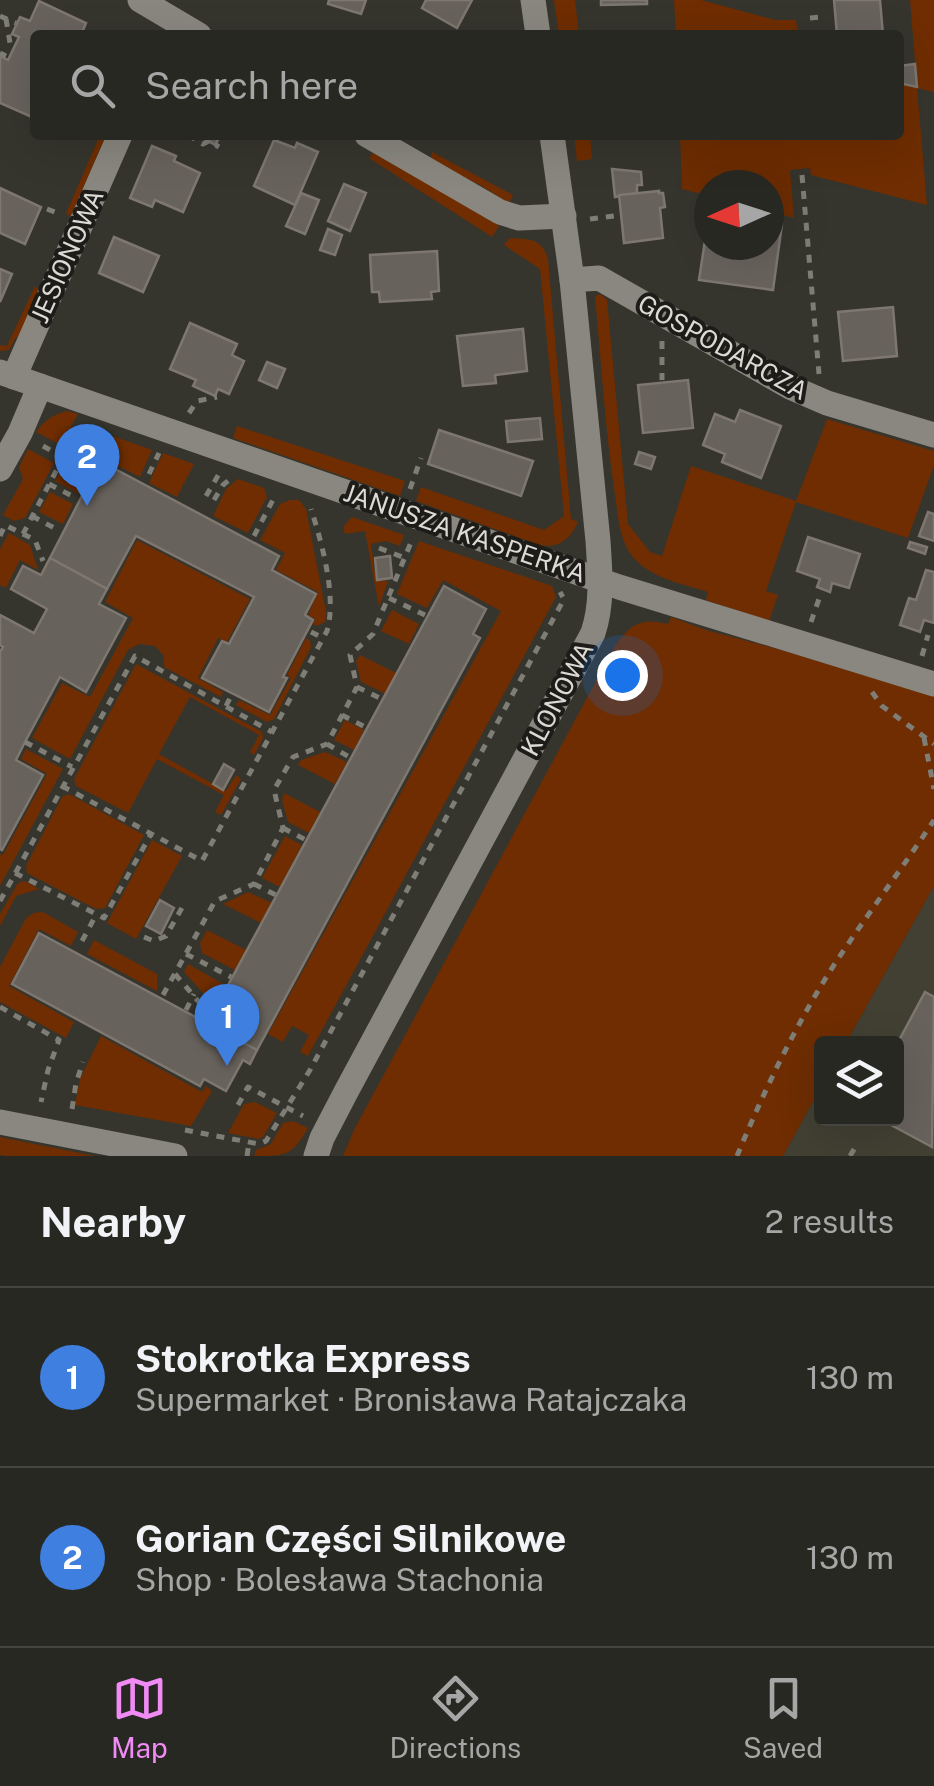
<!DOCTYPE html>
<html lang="en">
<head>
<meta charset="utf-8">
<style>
	:root { --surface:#282822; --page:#34342f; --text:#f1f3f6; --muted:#a5a6a5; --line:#444440; --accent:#f08bf5 }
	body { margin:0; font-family:"Public Sans",sans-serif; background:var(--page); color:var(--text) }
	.controls { position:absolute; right:30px; bottom:30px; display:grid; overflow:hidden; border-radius:10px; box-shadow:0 10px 40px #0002 }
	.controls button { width:90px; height:90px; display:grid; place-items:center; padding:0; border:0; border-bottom:2px solid var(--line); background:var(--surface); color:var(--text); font:50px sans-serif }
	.compass { position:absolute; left:694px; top:170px; width:90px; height:90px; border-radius:50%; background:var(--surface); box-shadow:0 10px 40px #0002; rotate:267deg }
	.you { position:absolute; left:622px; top:675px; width:35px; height:35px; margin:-25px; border:8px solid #fff; border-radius:50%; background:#1a73e8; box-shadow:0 0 0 15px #1a73e833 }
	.badge { display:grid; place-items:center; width:65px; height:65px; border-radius:50%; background:var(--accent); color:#fff; font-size:32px; font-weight:700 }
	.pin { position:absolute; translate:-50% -82px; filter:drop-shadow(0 2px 5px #0008) }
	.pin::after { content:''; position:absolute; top:52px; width:35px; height:30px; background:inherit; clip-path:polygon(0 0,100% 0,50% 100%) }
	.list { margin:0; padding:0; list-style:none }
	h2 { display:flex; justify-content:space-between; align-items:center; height:130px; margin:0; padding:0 40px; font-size:42px }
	h2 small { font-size:32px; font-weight:400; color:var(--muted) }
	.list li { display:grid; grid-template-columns:65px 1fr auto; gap:30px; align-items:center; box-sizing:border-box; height:180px; padding:0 40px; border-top:2px solid var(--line) }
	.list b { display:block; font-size:38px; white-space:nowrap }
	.list p { margin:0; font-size:32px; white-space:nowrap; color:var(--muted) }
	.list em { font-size:32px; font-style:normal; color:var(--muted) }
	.icon { flex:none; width:55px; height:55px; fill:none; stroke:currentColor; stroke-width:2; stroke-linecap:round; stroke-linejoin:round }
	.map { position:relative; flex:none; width:934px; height:1156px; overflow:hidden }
	.search { position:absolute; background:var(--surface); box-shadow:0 10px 40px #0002; left:30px; right:30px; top:30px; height:110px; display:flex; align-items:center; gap:25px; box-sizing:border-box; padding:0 35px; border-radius:10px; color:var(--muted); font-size:38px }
	.sheet { height:490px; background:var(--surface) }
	nav { display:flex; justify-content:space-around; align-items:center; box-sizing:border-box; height:140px; border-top:2px solid var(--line); background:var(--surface); font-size:28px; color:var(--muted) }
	nav a { display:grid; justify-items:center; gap:5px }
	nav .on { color:var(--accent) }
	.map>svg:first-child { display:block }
</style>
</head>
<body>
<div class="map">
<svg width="934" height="1156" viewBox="0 0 934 1156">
	<rect width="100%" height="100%" fill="#36352d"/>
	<polygon fill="#424033" points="934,886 934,1156 783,1156 821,1087 822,1118 896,1118 896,1044 846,1043"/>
	<g fill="#6f2d01">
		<polygon points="554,0 575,0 579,35 559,35"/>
		<polygon points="674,0 701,0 775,20 796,20 798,33 824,31 824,35 676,35"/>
		<polygon points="910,0 934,0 934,92 917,88 927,205 811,175 810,168 790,170 794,218 769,211 769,185 709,185 709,196 682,189 680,135 899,135 899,83 917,86"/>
		<polygon points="100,135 106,135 71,216 66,214"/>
		<polygon points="574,135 590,135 592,159 577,161"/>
		<polygon points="374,151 499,226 492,237 369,158"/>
		<polygon points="432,152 513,195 509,203 480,185 430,160"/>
		<path d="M510 238C529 239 542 238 548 259L571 519 578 522C570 541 556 550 537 544L416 501 421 487 544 530 564 516 540 269 504 245Z"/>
		<polygon points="35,286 39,290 19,338 16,337 9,350 0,351 0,345 7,346"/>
		<path d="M601 294 607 300 628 524 650 552 662 556 691 466 796 501 827 419 934 451V465L908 538 796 502 766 591 778 595 769 621 706 600 708 592C682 584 650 578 632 556 618 538 618 511 614 489 605 425 601 361 595 296Z"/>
		<path d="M67 411 78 414 61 445 36 432C45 420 52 415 67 411Z"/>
		<polygon points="85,426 152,450 140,477 98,456 79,494 55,481"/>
		<polygon points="237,426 405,481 400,496 233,438"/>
		<polygon points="28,449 54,463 25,518 14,521 3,515 23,479 19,467"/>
		<polygon points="163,453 194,464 177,497 149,483"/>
		<polygon points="238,479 264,488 267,497 248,533 213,516 226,489"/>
		<polygon points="50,492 73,504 63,524 39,512"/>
		<polygon points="290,500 299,500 306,509 326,612 325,622 316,626 313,624 315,619 308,615 318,592 276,570 285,553 260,540 280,504"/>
		<polygon points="352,517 404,535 400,546 386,541 371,544 376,581 388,581 379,607 365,531 345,534 343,527"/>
		<polygon points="9,533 30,545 38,570 20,560 6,588 0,585 0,549"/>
		<polygon points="137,540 250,599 227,642 218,638 198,678 223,692 221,697 164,667 164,656 155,646 139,644 128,650 70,759 32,738 62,683 90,697 133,618 105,602"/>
		<polygon points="419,541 552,586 556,597 308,1056 300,1052 309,1035 292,1026 283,1042 268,1034 501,611 443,580 427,608 397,594"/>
		<polygon points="392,610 419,624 409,644 381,631"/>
		<path d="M671 617 706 630 781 650 934 696V886L846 1043 822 1044 821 1087 783 1156H343L355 1128 615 646C631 624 640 617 668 624Z"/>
		<polygon points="306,638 310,640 311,647 274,719 267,722 236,705 239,700 270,715 291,678 287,675"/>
		<polygon points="360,655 396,673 386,694 361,682 356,661"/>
		<polygon points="136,664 262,732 263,738 254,755 250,752 259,735 190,697 159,754 226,791 236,775 241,779 221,815 215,812 224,795 157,759 128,813 76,786 74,779"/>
		<polygon points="345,720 364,730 354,750 334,740"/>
		<polygon points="26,749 63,769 0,886 0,854 3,855 47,774 21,759"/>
		<polygon points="325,752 347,762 335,784 298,765 301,760"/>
		<polygon points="284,793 320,812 309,833 288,822 282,800"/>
		<polygon points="69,794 144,835 105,908 96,909 27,873 26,866 62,797"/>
		<polygon points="285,836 302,845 280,887 262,878"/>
		<polygon points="152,840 182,856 136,939 107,923"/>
		<polygon points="25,881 39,889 16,896 0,926 0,914 18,883"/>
		<polygon points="248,892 272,903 261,923 223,904"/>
		<polygon points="43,912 78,932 71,946 39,929 9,986 74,1022 66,1038 0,1002 0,967 26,918 34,913"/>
		<polygon points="207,930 246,950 235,970 202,953 200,943"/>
		<polygon points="94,940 157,974 157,991 87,954"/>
		<polygon points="188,964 227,986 216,1007 184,972"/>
		<polygon points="101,1036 202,1092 206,1086 212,1091 191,1126 75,1105 80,1079"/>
		<polygon points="255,1102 277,1113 263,1137 259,1139 228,1133 244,1104"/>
		<path d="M293 1121 308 1128C292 1156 286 1156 254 1156L256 1150 271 1144 283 1123Z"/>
		<polygon points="0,1137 95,1156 7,1156 0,1155"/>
	</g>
	<g fill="#68625c" stroke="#7d7770" stroke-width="2.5">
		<polygon points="329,0 366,0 361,14 328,4"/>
		<polygon points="426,0 472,0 457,28 422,8"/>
		<polygon points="601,0 647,0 647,4 601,5"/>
		<polygon points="834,0 880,0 883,35 837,35"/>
		<polygon points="39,1 86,23 81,35 35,35 35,110 32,117 0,103 0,56 8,60 19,37 12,34 20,17 30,21"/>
		<polygon points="915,64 917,87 899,83 899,66"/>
		<polygon points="199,135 221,135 215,145"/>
		<polygon points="274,140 295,148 297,143 318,152 295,205 254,186"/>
		<polygon points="152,146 176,156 174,161 200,173 183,212 155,200 152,207 130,198"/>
		<polygon points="612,169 641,172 642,185 637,185 637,193 615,197"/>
		<polygon points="344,184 366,193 350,231 328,221"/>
		<polygon points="0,188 41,207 25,244 0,233"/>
		<polygon points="659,191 659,193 663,193 665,207 660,208 663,238 624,243 619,195"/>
		<polygon points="301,193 319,200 305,234 286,226"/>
		<polygon points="709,214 709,245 769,245 769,222 782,224 773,290 699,280"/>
		<polygon points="328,229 342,235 335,255 320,250"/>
		<polygon points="114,237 159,256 143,292 99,273"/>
		<polygon points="437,251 439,291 431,292 432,299 380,302 379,292 372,292 370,255"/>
		<polygon points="0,269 12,274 0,302"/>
		<polygon points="893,307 897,356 843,361 838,312"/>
		<polygon points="190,323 237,344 232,355 244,361 229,394 218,389 215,396 193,386 196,380 170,369"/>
		<polygon points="523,329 527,371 495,375 496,383 463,386 457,336"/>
		<polygon points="267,362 285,369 277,388 259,380"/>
		<polygon points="688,380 693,428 643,433 638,385"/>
		<polygon points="740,410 781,426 761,478 722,462 725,454 703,445 715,414 735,422"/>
		<polygon points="540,418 542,439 508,442 506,421"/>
		<polygon points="439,430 533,461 521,496 428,464"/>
		<polygon points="639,452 655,457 651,469 635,464"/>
		<polygon points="100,461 279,556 272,570 316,594 305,615 313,620 283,677 287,678 269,712 202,678 222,641 229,644 254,597 136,536 107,589 50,558"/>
		<polygon points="928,512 934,514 934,541 919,536"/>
		<polygon points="808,537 860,554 849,588 832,583 830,592 817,587 820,579 797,571"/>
		<polygon points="910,542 927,547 925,554 908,548"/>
		<polygon points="390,556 392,578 377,580 375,558"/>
		<polygon points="50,558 107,589 99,604 126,618 86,692 60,677 25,742 16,760 43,775 2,850 0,849 0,652 3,647 0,645 0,615 34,633 47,609 11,589 23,566 41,575"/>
		<polygon points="926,570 934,572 934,623 924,620 920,632 900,625 909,598 916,600"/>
		<polygon points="444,586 486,609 473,634 480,638 257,1050 207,1024"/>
		<polygon points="224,764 234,770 223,790 213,784"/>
		<polygon points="160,900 174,908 161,934 146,926"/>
		<polygon points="39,933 257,1050 250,1064 243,1060 226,1091 204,1079 200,1086 12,984"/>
		<polygon points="925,992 934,997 932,1147 878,1118 896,1118 896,1056 900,1049 896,1046"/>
	</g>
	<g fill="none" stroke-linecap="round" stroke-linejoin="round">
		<g stroke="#7e7d76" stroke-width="5" stroke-dasharray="8 8" stroke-linecap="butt">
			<polyline points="0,16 16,23"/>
			<polyline points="810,18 822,17"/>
			<polyline points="6,19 10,43"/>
			<polyline points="0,53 6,56"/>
			<polyline points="188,135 203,144 209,141 219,147"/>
			<polyline points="802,175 819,374"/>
			<polyline points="47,209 60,214"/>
			<polyline points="590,219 614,216"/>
			<polyline points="662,341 662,380"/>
			<polyline points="189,413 197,401 217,397"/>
			<polyline points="43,446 63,457 81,425"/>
			<polyline points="149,474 159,453"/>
			<polyline points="49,484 76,498"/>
			<polyline points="410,489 421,458"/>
			<polyline points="206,496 219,474"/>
			<polyline points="214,500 223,485 229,480"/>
			<polyline points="32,516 58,530"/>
			<polyline points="23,534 35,540 43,561"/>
			<polyline points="0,536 5,525 23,534 63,458"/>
			<polyline points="254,536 276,494"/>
			<polyline points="379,548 405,558"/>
			<polyline points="389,598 425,615"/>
			<polyline points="811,622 821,593"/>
			<polyline points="311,632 323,638"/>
			<polyline points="922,656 928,635"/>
			<polyline points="357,687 382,699"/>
			<polyline points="872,692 882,706 934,744"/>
			<polyline points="226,706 231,696"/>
			<polyline points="342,715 367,728"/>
			<polyline points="924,738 934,789"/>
			<polyline points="25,742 72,767"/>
			<polyline points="327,744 351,758"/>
			<path d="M62 786 202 861 327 631C337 597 322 543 311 509"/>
			<polyline points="283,828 306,840"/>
			<polyline points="15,873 104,918 151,834"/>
			<polyline points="254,884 276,895"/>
			<polyline points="0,901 135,656 272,732"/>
			<polyline points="144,937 154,941 166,936 183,906"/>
			<polyline points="82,941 96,915"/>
			<polyline points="186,954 231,977"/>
			<polyline points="175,974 211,1016"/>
			<polyline points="163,995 215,901 254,884 283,828 274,790 293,757 327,744 357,687 350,655 373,634 412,540"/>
			<polyline points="0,1007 59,1040 48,1070 41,1102"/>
			<polyline points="186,1010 194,994"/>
			<polyline points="238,1105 248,1087 303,1116"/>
			<polyline points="72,1109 76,1083 83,1062"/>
			<polyline points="185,1130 259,1144 266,1141 310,1070 564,599 560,592"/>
			<polyline points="247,1156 249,1142"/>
			<path d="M737 1156C764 1091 796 1024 834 965 866 916 902 869 934 820"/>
			<polyline points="850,1156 856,1146"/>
		</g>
		<g stroke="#89877f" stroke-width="25">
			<polyline points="140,0 199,35"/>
			<polyline points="533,0 538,35"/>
			<polyline points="367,135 500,212 519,218 564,216"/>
			<polyline points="572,280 599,278 790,387 827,403 934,435"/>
			<polyline points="0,372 619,587 934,684"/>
			<polyline points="14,377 120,135"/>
			<polyline points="0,469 20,433 40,386"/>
			<polyline points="0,1122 175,1156"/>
			<path d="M316 1156 322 1138 347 1090 593 633C603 603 600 572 598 541L572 280 552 135"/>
		</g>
	</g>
	<g text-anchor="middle" stroke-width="8" stroke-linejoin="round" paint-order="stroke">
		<g font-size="25" fill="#dbdad5" stroke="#1d1c19">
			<text transform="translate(67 256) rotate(-66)" y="9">JESIONOWA</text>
			<text transform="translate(723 347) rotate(29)" y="9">GOSPODARCZA</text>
			<text transform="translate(465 533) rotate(19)" y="9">JANUSZA KASPERKA</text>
			<text transform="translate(557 699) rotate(-62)" y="9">KLONOWA</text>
		</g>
	</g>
</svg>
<div class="controls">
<button><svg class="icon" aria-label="layers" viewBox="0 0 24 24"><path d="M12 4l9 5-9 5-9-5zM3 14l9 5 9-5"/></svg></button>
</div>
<svg class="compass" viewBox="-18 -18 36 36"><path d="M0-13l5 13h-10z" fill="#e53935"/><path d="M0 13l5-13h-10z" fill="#a5a6a5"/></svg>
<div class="you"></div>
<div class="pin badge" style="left:227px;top:1066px;background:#3f7fe0">1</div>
<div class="pin badge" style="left:87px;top:506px;background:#3f7fe0">2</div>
<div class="search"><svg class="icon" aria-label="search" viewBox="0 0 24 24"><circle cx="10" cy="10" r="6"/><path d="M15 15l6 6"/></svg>Search here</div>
</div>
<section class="sheet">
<h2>Nearby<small>2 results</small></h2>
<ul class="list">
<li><span class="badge" style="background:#3f7fe0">1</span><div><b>Stokrotka Express</b><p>Supermarket · Bronisława Ratajczaka</p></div><em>130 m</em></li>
<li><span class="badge" style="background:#3f7fe0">2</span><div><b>Gorian Części Silnikowe</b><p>Shop · Bolesława Stachonia</p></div><em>130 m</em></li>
</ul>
</section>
<nav>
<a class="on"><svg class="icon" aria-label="map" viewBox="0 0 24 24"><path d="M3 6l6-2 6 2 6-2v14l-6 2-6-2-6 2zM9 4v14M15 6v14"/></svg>Map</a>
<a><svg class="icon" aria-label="directions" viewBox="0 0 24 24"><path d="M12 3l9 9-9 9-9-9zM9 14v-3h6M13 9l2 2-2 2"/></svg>Directions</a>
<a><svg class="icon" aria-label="saved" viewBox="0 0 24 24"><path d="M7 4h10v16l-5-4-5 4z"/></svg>Saved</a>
</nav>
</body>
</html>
